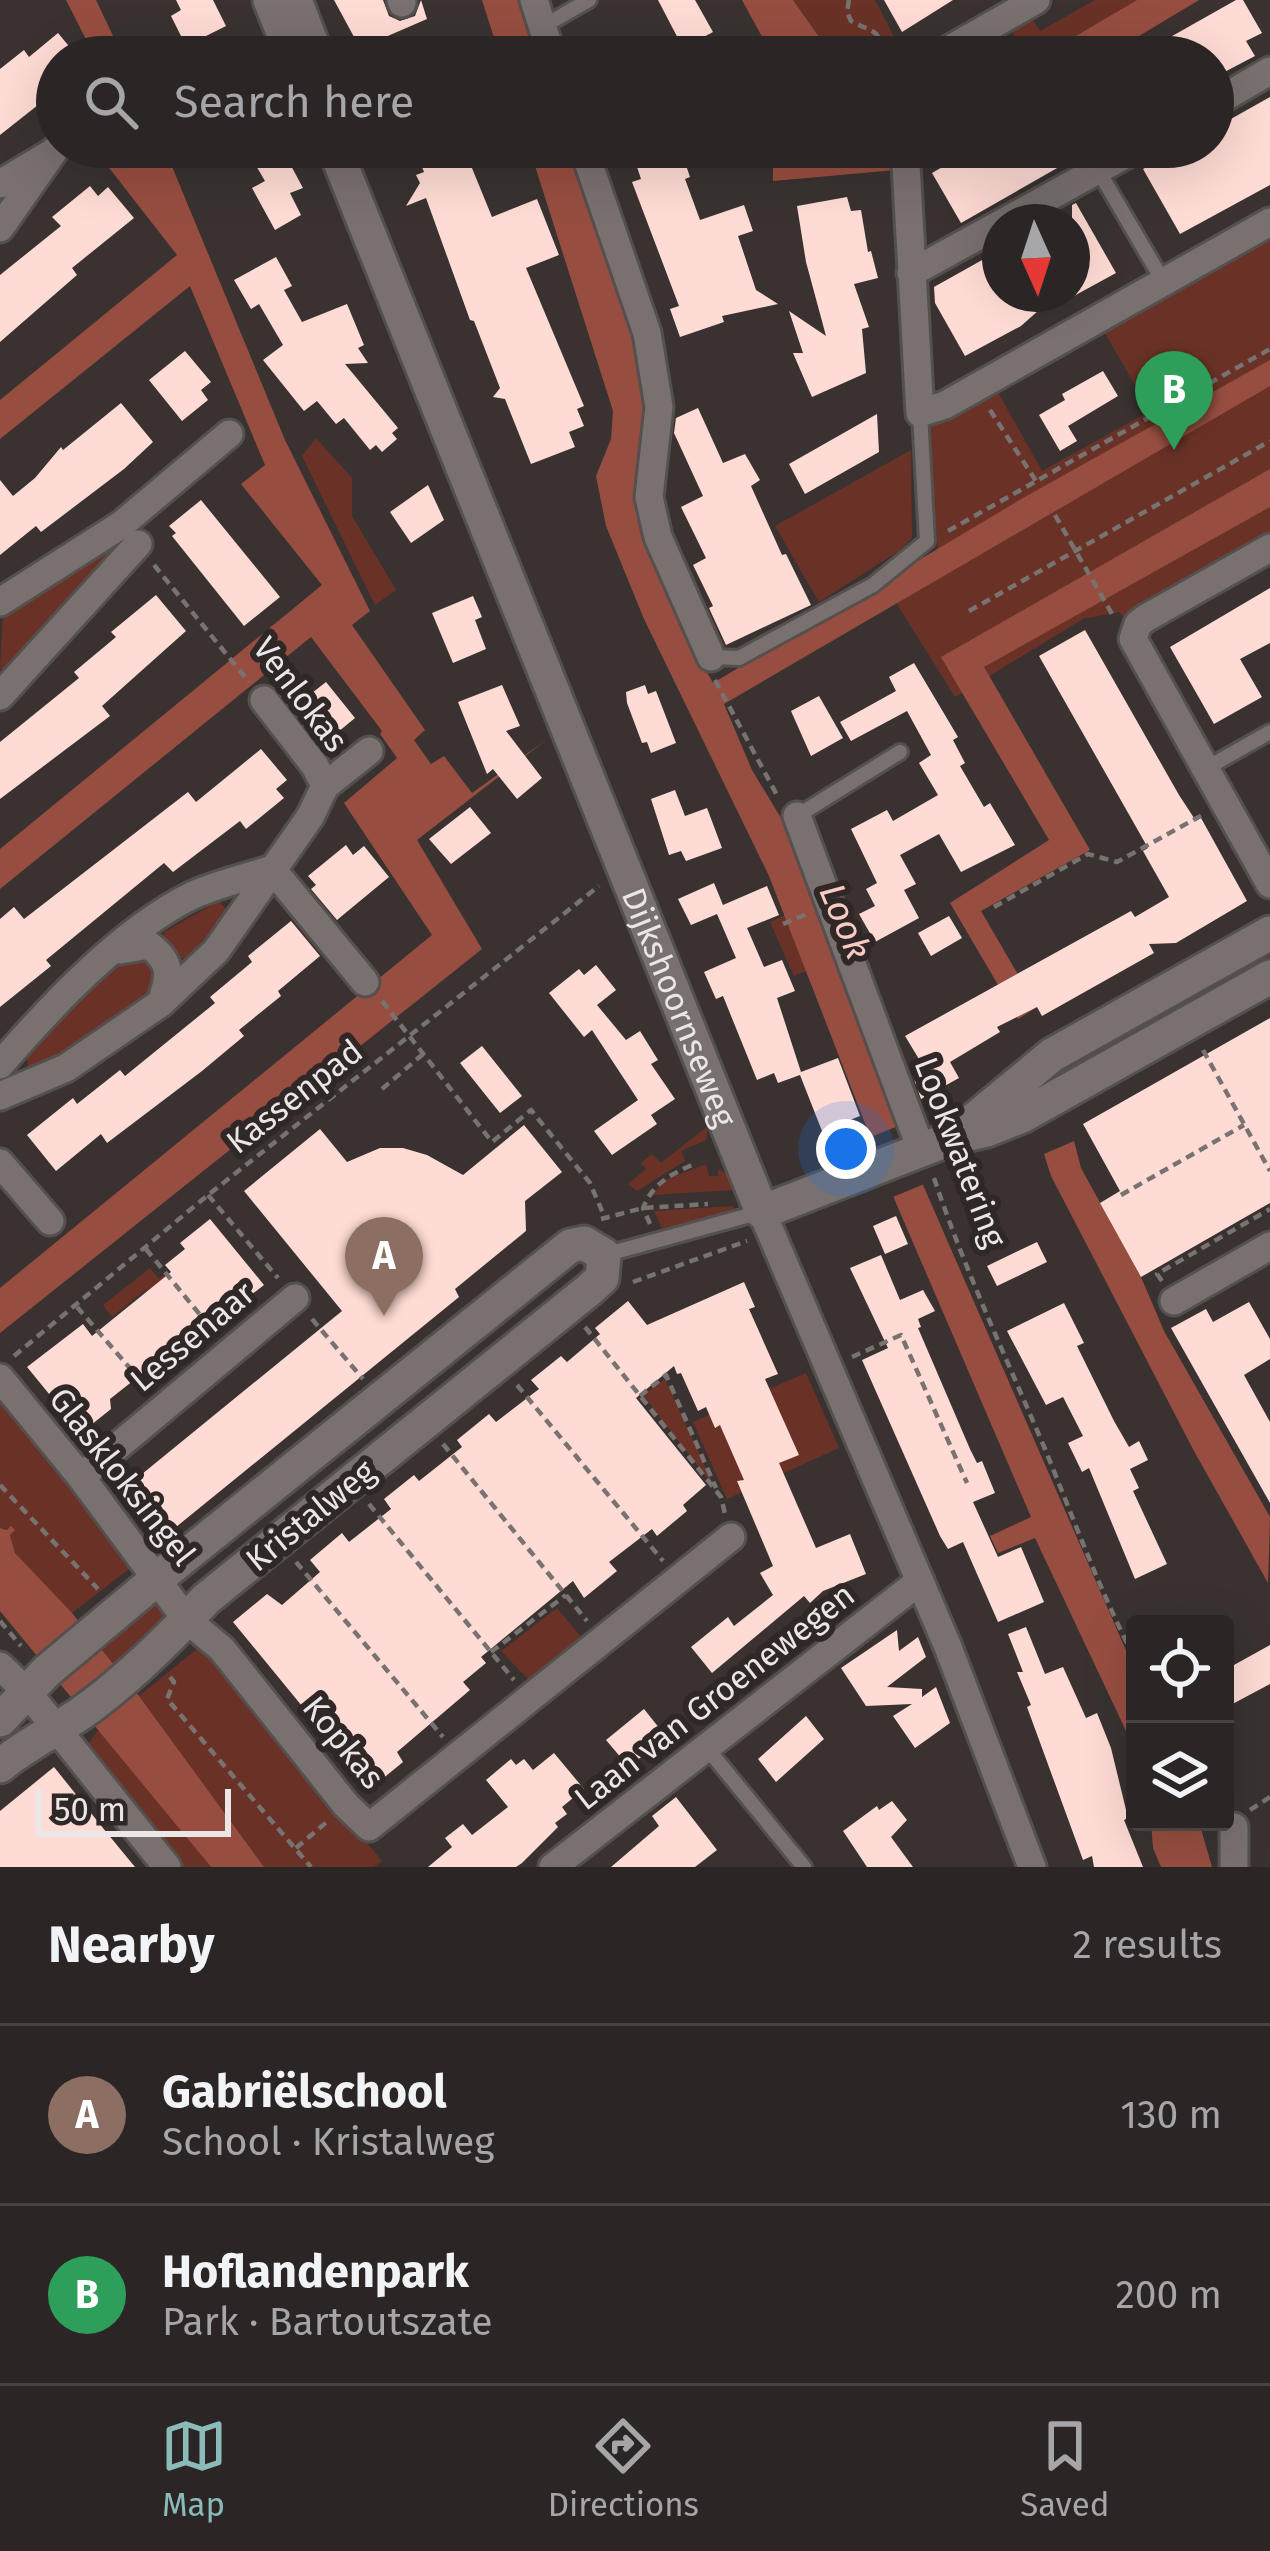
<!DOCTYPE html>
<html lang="en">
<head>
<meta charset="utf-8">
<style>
	:root { --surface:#2b2625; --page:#373232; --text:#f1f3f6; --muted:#a6a5a7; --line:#474342; --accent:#8bbbb9 }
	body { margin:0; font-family:"Fira Sans",sans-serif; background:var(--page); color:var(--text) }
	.controls { position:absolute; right:36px; bottom:36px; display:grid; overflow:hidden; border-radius:12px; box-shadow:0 12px 48px #0002 }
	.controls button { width:108px; height:108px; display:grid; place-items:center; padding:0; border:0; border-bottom:3px solid var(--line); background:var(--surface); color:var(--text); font:60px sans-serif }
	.compass { position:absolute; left:982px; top:204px; width:108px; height:108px; border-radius:50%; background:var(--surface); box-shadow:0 12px 48px #0002; rotate:177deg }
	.scale { position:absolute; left:36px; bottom:30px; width:195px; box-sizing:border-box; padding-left:12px; border:6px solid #ebe7e6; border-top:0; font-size:33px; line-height:42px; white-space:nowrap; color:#ebe7e6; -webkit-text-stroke:9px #2f2827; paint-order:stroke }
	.you { position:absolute; left:846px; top:1149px; width:42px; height:42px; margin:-30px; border:9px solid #fff; border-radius:50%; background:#1a73e8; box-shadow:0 0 0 18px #1a73e833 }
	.badge { display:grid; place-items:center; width:78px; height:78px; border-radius:50%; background:var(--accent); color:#fff; font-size:39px; font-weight:700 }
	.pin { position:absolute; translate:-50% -99px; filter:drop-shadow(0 3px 6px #0008) }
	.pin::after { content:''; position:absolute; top:63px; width:42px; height:36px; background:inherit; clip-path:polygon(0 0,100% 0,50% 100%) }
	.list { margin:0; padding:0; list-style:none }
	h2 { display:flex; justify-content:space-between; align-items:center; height:156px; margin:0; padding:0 48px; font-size:51px }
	h2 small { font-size:39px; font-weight:400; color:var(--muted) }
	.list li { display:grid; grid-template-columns:78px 1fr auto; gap:36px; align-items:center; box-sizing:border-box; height:180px; padding:0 48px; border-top:3px solid var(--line) }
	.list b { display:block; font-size:45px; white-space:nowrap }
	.list p { margin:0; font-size:39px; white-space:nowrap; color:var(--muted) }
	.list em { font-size:39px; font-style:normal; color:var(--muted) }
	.icon { flex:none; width:66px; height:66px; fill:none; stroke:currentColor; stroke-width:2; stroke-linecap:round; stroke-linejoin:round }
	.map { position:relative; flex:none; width:1270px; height:1867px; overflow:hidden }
	.search { position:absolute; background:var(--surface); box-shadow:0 12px 48px #0002; left:36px; right:36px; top:36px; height:132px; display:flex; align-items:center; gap:30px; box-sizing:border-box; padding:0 42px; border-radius:66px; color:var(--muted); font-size:45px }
	.sheet { height:516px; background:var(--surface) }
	nav { display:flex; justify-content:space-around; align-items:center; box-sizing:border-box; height:168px; border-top:3px solid var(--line); background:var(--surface); font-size:33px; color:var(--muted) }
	nav a { display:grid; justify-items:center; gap:6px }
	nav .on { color:var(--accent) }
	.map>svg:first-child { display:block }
</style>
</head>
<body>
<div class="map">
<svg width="1270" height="1867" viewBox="0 0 1270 1867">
	<rect width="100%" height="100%" fill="#393231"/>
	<g fill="#6a3227">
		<polygon points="793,0 875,0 902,52 895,57 819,57 824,44"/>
		<polygon points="1095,0 1137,0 1040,57 995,57 1018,44 1009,27 1030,15 1040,31"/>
		<polygon points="1270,232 1270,538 1125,620 1120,612 1083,619 955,697 885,585 938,551 936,523 931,515 924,428 995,387 1042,471 1150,411 1102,328"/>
		<polygon points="316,438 352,478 352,516 396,590 375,605 302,456"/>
		<polygon points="911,450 912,538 900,550 819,602 775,526"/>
		<polygon points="115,543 121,547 9,672 0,669 3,614"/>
		<polygon points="219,901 227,910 188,959 177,957 163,941 164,932"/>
		<polygon points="785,915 808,970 794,976 770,922"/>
		<polygon points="1270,941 1270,971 1044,1091 1040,1073"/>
		<path d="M138 959 159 969 160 984 110 1024 34 1069 28 1067 27 1058C50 1029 101 965 138 959Z"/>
		<polygon points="708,1126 706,1140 681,1151 685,1161 637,1191 628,1184 646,1169 641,1163 652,1154 661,1163"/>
		<polygon points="706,1164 709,1176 718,1176 718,1169 730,1175 735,1190 652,1195 667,1179"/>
		<polygon points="733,1206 735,1211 662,1228 654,1211"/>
		<polygon points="150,1268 159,1279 164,1275 197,1330 182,1344 142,1295 149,1287 112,1317 103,1305"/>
		<polygon points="806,1373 839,1448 727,1499 693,1422"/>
		<polygon points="665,1379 715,1488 643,1395"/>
		<polygon points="0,1395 138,1562 72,1613 36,1578 15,1553 10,1535 15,1530 0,1528"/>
		<polygon points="150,1598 173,1626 118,1670 94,1644"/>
		<polygon points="557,1608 581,1637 528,1679 501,1651"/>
		<polygon points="202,1645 382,1861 374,1867 264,1867 139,1696"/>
		<polygon points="99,1729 211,1867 182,1867 85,1748"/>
	</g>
	<g fill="#974e40">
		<polygon points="66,0 96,0 123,57 95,57"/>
		<polygon points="482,0 523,0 542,57 500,57"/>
		<polygon points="742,0 793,0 824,44 819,57 773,57"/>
		<polygon points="1137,0 1199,0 1104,57 1040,57"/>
		<polygon points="108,147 164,147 285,440 370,611 352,625 425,730 414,740 431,764 444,756 472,793 546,740 417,840 482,949 0,1333 0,1288 432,935 344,803 397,758 380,734 382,731 311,637 0,889 0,849 322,585 241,484 265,465 190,286 0,439 0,400 177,255 99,155"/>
		<polygon points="529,147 573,147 648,375 645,470 699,658 713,683 1023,498 1270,360 1270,386 724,704 752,770 793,838 849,983 896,1123 1135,1671 1135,1750 1035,1538 998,1553 990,1536 1031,1517 896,1203 769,876 644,619 606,526 596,476 611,439 613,411"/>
		<polygon points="773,147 954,147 919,168 773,181"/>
		<polygon points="1270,469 1270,507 984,667 1090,850 981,911 1037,1007 1018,1019 950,903 1049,840 941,657"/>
		<polygon points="1074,1141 1081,1168 1141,1277 1164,1331 1270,1517 1268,1583 1194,1451 1051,1176 1044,1154"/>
		<polygon points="11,1526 15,1530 10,1535 15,1553 72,1613 139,1696 264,1867 211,1867 0,1611 0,1528 7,1530"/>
		<polygon points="1151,1822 1199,1822 1212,1867 1161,1867 1153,1848"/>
	</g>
	<polygon fill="#393231" points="903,1124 927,1183 888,1199 866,1139"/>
	<g fill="#fedbd4">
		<polygon points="176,0 213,0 226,26 186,46 171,16 181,10"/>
		<polygon points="334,0 383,0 389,16 400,21 415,16 421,0 427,19 360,48"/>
		<polygon points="658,0 695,0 713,32 683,48"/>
		<polygon points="884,0 953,0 902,32"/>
		<polygon points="1236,0 1243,0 1262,33 1246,41 1255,56 1213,78 1213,57 1135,57"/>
		<polygon points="58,33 78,57 57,57 57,90 0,135 0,69 24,50 29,57"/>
		<polygon points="1270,97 1270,185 1180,234 1143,169 1182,147 1213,147 1213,129"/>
		<polygon points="245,147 281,147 303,188 290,193 301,215 275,230 252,188 265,181"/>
		<polygon points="414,147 456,147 458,154 465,151 492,217 537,199 559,255 526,268 584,406 577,409 584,426 569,432 575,447 531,464 505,399 493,397 500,388 474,321 470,320 426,198 406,206 420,183 416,175 424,172"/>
		<polygon points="958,147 1094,147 961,223 932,173 951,162 947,156"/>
		<polygon points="680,148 690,177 685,179 700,220 744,205 753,231 738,236 756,290 778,304 722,316 724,322 680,337 670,309 679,306 632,182 641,179 636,164"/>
		<polygon points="90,186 98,196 108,187 134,218 72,268 77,275 0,342 0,275 61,226 52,217"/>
		<polygon points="847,197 851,211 861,210 868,252 871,251 878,278 854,284 869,327 862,329 866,373 812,397 793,353 803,353 789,311 826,336 806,262 797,206"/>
		<polygon points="1076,203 1116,273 1072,297 1072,205"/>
		<polygon points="1000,250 1000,294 1057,294 1021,326 965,356 935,303 934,287"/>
		<polygon points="276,257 292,286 284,290 302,322 347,304 364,345 358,348 368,363 345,364 398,428 392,433 397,439 382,452 376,445 370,450 344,418 336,424 317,401 304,411 263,360 283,345 259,304 251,309 234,280"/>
		<polygon points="185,351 211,382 201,390 208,400 182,421 149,380"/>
		<polygon points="1103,371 1118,396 1068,426 1077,441 1060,451 1039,415 1065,400 1062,394"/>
		<polygon points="121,403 153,442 124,469 41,532 36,526 0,555 0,480 13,496 35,478 61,447 63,450"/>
		<polygon points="698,408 723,463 745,454 760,480 751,486 782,555 786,554 811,605 726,645 709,608 713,606 693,565 706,558 681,507 703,496 674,433 676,418"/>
		<polygon points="877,414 879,452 805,494 789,464"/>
		<polygon points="428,485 444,520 411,543 390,512"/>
		<polygon points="201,500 280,597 244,626 172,536 176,533 169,526"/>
		<polygon points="1270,588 1270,643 1240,659 1262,697 1214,724 1170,647"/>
		<polygon points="156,595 186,631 102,706 110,716 0,799 0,742 79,678 74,672 116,637 111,632"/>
		<polygon points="473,596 482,617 475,620 486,649 453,663 432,613"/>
		<polygon points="1085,630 1179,795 1196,821 1201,818 1247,901 1176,943 1149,944 1154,953 1042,1016 1037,1007 997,1027 1000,1032 950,1062 959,1078 921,1099 913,1076 925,1069 905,1036 1131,911 1135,917 1169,897 1143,851 1148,848 1039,656"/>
		<polygon points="914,663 958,737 953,740 965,763 960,766 984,807 990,803 1015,845 961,872 939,834 900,855 916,884 904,890 919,918 875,942 859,914 875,906 866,889 877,883 851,829 887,810 893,821 938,795 919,763 931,755 907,711 851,741 840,722 896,691 889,677"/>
		<polygon points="326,682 355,718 332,737 323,728 314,735 293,708"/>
		<polygon points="502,685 520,726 506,731 542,778 517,799 493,769 487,774 458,702"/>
		<polygon points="645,685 648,694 656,691 676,743 651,753 647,742 642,743 627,703 626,692"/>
		<polygon points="819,696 843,738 811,756 791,711"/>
		<polygon points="261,749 287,780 276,789 284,798 246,829 240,821 173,872 164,863 46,960 51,966 0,1007 0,919 14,907 24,919 188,792 196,802"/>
		<polygon points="675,790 685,816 707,808 722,848 686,861 681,851 669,855 651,799"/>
		<polygon points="470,807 491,833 451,864 429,839"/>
		<polygon points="346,845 353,855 364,846 389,877 337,920 311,889 316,885 308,876"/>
		<polygon points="714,883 723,905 767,886 779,915 747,928 764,967 782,960 795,991 777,998 801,1072 838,1058 860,1116 822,1131 800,1075 778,1083 774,1073 757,1080 723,996 716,999 704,972 736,958 717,914 691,925 678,899"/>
		<polygon points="949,916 962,938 931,956 918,933"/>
		<polygon points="291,921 320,956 278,991 281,996 239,1030 244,1036 202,1071 107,1143 101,1134 56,1171 27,1135 73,1098 77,1104 120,1070 125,1076 215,1003 210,997 252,962 248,956"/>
		<polygon points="596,965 616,990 597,1005 626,1040 640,1031 658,1060 651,1064 675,1099 651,1115 657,1124 612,1155 594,1131 638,1100 592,1030 584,1037 549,993 579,969 584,975"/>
		<polygon points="1270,1018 1270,1203 1141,1277 1100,1203 1120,1191 1083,1124"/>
		<polygon points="482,1046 522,1096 500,1113 460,1063"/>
		<polygon points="524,1125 562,1172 525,1201 526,1231 455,1289 459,1297 165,1536 140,1506 146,1501 131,1483 342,1311 244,1191 320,1129 347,1162 380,1148 403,1148 427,1155 463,1175"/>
		<polygon points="896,1216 908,1244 885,1254 873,1226"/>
		<polygon points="210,1219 264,1285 213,1324 210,1320 110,1399 111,1409 81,1433 27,1367 83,1324 92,1336 171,1272 165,1265 185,1249 180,1243"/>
		<polygon points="1037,1242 1047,1262 997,1286 987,1266"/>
		<polygon points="881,1255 900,1300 923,1290 935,1311 918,1319 921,1327 918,1328 970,1449 977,1463 982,1461 995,1493 973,1502 998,1557 1021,1547 1044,1602 998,1622 963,1542 948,1549 940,1536 862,1360 888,1348 850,1268"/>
		<polygon points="744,1282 755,1307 749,1309 778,1374 765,1379 799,1455 779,1463 816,1548 850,1534 866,1574 823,1591 810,1603 804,1596 712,1673 691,1647 728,1617 734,1626 773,1595 760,1573 773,1566 737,1481 744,1480 720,1425 715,1428 706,1407 698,1411 681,1373 677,1374 674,1366 636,1398 706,1485 683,1505 687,1511 657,1536 652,1529 609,1562 617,1571 584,1598 573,1581 481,1657 486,1663 463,1682 470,1690 397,1752 403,1762 370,1789 233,1622 267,1594 282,1605 320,1572 310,1560 342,1533 349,1542 391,1509 384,1499 414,1475 419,1481 462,1447 457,1440 489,1414 496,1422 539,1389 531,1380 561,1356 567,1362 600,1334 595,1328 628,1301 647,1325"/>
		<polygon points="1249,1302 1270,1339 1270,1359 1244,1375 1270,1422 1270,1503 1171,1328 1206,1309 1213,1322"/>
		<polygon points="1064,1303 1084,1343 1077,1346 1114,1421 1129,1447 1139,1441 1148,1460 1130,1469 1139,1488 1133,1491 1167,1564 1135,1579 1089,1468 1082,1472 1068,1443 1083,1436 1063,1397 1046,1405 1007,1331"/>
		<polygon points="1026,1627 1045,1674 1063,1667 1086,1718 1097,1713 1111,1748 1128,1818 1124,1820 1143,1867 1094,1867 1092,1856 1083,1860 1027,1707 1031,1705 1017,1672 1023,1672 1008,1634"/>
		<polygon points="897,1630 899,1651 918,1637 926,1657 887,1687 922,1689 922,1697 936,1687 950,1723 915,1748 893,1716 912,1704 866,1706 841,1668"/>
		<polygon points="1270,1645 1270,1684 1225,1708 1225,1670"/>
		<polygon points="644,1709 668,1739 628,1766 606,1740"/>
		<polygon points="806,1716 824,1739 776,1782 758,1759"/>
		<polygon points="554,1753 584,1789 562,1807 567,1814 555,1823 558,1827 522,1863 516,1867 428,1867 452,1847 445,1838 463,1824 472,1835 508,1807 486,1780 511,1759 516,1765 524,1759 533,1770"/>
		<polygon points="54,1767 107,1833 135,1867 0,1867 0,1811"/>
		<polygon points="676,1797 717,1850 695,1867 611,1867 659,1826 652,1816"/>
		<polygon points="892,1801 907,1820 891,1837 913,1867 867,1867 843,1831 877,1806 879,1810"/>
	</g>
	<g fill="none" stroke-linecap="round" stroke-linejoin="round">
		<defs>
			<g id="service">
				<polyline points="542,27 589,0"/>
				<polyline points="1098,170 1163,281"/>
				<polyline points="711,657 739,658 873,585 927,541 920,413"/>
				<polyline points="1205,769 1270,732"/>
				<polyline points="797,816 900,752"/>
				<polyline points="604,1255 761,1212"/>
				<polyline points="706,1747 804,1867"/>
			</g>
			<g id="minor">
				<polyline points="401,0 402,3"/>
				<polyline points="534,0 552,57"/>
				<polyline points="936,57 1036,0"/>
				<polyline points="1213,104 1270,71"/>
				<polyline points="583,147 647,333 659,407 649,497 658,537 711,657"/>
				<polyline points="905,147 920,413 945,405 1270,222"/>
				<polyline points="0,184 48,155"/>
				<polyline points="1004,222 1139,147"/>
				<polyline points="0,228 54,151"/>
				<polyline points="911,273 1000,224"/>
				<polyline points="1270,548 1146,618 1138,624 1133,639 1270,884"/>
				<polyline points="0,602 121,525 229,434"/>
				<polyline points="0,696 138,544"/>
				<polyline points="325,786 369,751"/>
				<polyline points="797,816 922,1152"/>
				<path d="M120 950 149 945C173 963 170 976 161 1003"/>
				<path d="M0 1065C51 1006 121 931 191 896 216 884 246 878 272 869L365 982"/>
				<polyline points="0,1096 66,1068 161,1003 216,951 310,817 325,786 315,766 264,700"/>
				<polyline points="0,1163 50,1221"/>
				<polyline points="762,1212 948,1647 1032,1867"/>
				<polyline points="1174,1301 1270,1246"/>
				<polyline points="0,1378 81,1477 186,1619 222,1649 346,1805 369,1827 731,1537"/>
				<polyline points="81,1477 295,1298"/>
				<polyline points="0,1666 28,1693 167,1867"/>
				<polyline points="553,1867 920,1581"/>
				<polyline points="1234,1867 1234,1827"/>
			</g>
			<g id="tertiary">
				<polyline points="270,0 293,57"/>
				<polyline points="295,0 312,44 312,57"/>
				<path id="s1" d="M334 147 762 1212 952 1138 987 1130 1022 1116 1270 977"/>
				<polyline points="958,1133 1052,1055 1270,933"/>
				<path d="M0 1720 47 1671 158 1578 570 1246 584 1243 604 1255 602 1278 590 1289 206 1599C168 1640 126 1682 80 1714 53 1732 25 1745 0 1766"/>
			</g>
		</defs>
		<use href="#service" stroke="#554f4e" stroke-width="20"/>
		<use href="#minor" stroke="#554f4e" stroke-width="33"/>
		<use href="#tertiary" stroke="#554f4e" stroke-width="39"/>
		<g stroke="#787271" stroke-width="4.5" stroke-dasharray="9 6" stroke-linecap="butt">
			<path d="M849 0 847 12 851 21C878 35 877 27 885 57"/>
			<polyline points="990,410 1036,481"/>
			<polyline points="1055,515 1112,614"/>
			<polyline points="948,531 1270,349"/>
			<polyline points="154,565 249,682"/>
			<polyline points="969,611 1270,441"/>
			<polyline points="715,680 778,797"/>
			<polyline points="994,907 1088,854 1117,862 1204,814"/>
			<polyline points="783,924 807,914"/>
			<polyline points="382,1001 492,1142 531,1110 590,1183 605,1218"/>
			<polyline points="1203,1050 1270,1171"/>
			<polyline points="382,1089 423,1054"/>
			<path d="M934 1178C965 1271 1007 1359 1045 1449 1074 1520 1100 1591 1135 1659"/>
			<polyline points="208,1195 278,1278"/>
			<polyline points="1121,1195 1244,1125"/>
			<polyline points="601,1219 643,1208 708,1204"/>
			<path d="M650 1224 643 1208C653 1184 669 1175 692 1165"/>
			<polyline points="146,1249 215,1333"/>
			<polyline points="1162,1281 1157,1274 1270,1209"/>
			<polyline points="633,1282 747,1241"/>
			<polyline points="77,1307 148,1389"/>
			<polyline points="312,1319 363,1379"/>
			<polyline points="585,1327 721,1497 725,1514"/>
			<polyline points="14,1356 208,1195 599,886"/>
			<polyline points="852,1357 901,1335 967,1483"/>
			<polyline points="517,1385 663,1561"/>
			<polyline points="640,1396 666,1375 716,1488"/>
			<polyline points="443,1444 587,1621"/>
			<polyline points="0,1485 98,1589"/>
			<polyline points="369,1504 514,1680"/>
			<polyline points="296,1562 443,1737"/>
			<polyline points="0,1621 21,1646"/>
			<polyline points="491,1652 566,1595"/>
			<polyline points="170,1677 174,1682 167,1699 311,1867"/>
			<polyline points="1250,1810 1270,1797"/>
			<polyline points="296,1848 328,1821"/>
		</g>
		<use href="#service" stroke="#797170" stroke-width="14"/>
		<use href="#minor" stroke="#797170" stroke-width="27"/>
		<use href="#tertiary" stroke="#797170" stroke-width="33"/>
	</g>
	<g text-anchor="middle" stroke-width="12" stroke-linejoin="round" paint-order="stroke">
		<g font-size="33" fill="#ebe7e6" stroke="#2f2827">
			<text transform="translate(301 694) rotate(53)" y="12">Venlokas</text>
			<text dy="12" stroke="none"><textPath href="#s1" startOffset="927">Dijkshoornseweg</textPath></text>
			<text transform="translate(294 1096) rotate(-38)" y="12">Kassenpad</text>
			<text transform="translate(961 1152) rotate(69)" y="12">Lookwatering</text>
			<text transform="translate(192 1336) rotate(-40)" y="12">Lessenaar</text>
			<text transform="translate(123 1476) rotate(52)" y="12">Glaskloksingel</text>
			<text transform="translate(310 1515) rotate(-39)" y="12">Kristalweg</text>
			<text transform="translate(714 1696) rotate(-38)" y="12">Laan van Groenewegen</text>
			<text transform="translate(344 1742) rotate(51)" y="12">Kopkas</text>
		</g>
		<g font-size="36" font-style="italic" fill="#f8ccc2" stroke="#2f2827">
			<text transform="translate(846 921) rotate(67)" y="13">Look</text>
		</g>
	</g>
</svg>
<div class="controls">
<button><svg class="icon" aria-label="locate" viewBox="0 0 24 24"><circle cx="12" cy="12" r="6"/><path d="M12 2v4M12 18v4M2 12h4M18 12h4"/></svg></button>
<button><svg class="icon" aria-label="layers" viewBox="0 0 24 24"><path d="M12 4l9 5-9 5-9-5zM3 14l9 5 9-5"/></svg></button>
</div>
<svg class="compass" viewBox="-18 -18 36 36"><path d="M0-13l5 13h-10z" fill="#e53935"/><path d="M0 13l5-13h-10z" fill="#a6a5a7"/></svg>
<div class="scale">50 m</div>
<div class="you"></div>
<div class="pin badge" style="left:384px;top:1316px;background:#8d6e63">A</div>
<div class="pin badge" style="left:1174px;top:450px;background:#2e9e5b">B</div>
<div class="search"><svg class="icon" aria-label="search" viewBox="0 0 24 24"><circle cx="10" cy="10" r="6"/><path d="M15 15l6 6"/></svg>Search here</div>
</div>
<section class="sheet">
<h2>Nearby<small>2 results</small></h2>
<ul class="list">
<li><span class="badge" style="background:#8d6e63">A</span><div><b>Gabriëlschool</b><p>School · Kristalweg</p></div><em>130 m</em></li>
<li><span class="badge" style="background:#2e9e5b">B</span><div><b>Hoflandenpark</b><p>Park · Bartoutszate</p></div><em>200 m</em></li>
</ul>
</section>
<nav>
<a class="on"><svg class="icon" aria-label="map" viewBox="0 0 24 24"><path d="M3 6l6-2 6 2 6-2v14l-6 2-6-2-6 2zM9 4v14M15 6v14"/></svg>Map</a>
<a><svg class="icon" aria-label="directions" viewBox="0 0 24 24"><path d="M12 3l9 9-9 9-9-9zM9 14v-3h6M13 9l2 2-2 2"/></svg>Directions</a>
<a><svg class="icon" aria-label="saved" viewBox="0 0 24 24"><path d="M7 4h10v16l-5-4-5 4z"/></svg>Saved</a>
</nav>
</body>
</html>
